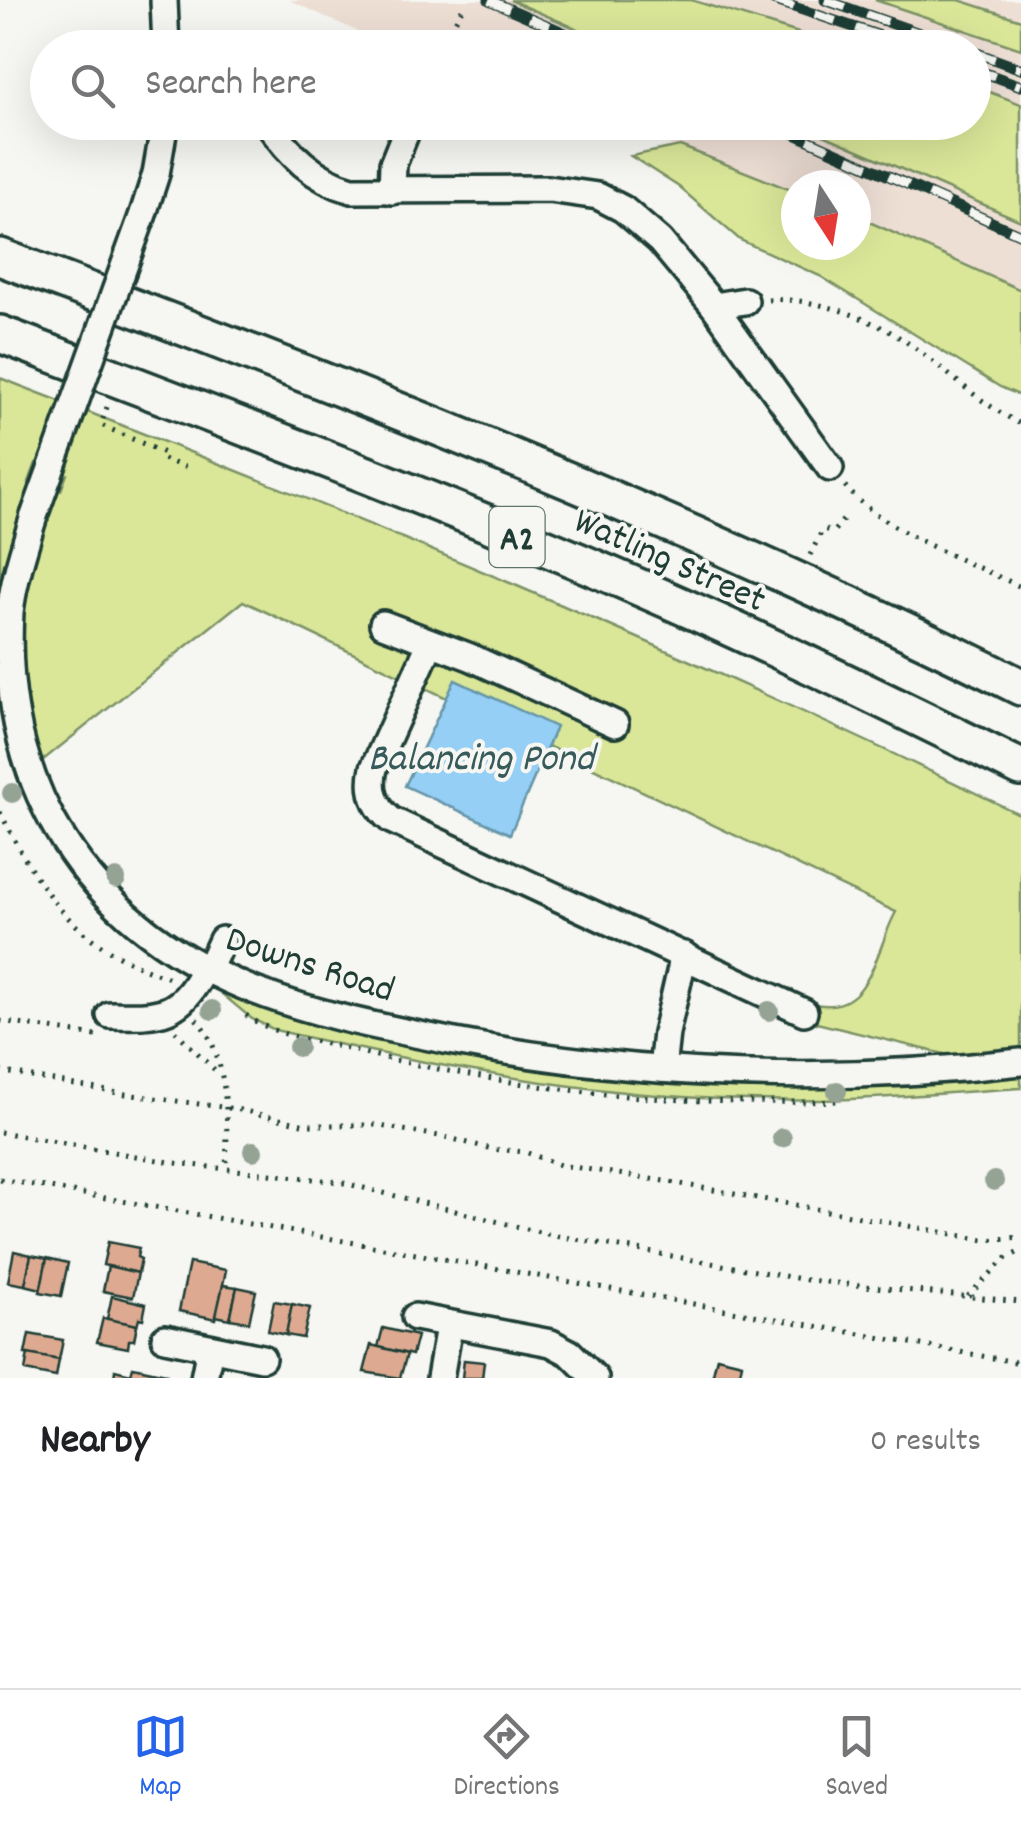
<!DOCTYPE html>
<html lang="en">
<head>
<meta charset="utf-8">
<style>
	:root { --surface:#fff; --page:#f2f2f2; --text:#202124; --muted:#757577; --line:#e0e0e0; --accent:#2563eb }
	body { margin:0; font-family:Dekko,sans-serif; background:var(--page); color:var(--text) }
	.compass { position:absolute; left:781px; top:170px; width:90px; height:90px; border-radius:50%; background:var(--surface); box-shadow:0 10px 40px #0002; rotate:168deg }
	.list { margin:0; padding:0; list-style:none }
	h2 { display:flex; justify-content:space-between; align-items:center; height:130px; margin:0; padding:0 40px; font-size:42px }
	h2 small { font-size:32px; font-weight:400; color:var(--muted) }
	.icon { flex:none; width:55px; height:55px; fill:none; stroke:currentColor; stroke-width:2; stroke-linecap:round; stroke-linejoin:round }
	.map { position:relative; flex:none; width:1021px; height:1378px; overflow:hidden }
	.search { position:absolute; background:var(--surface); box-shadow:0 10px 40px #0002; left:30px; right:30px; top:30px; height:110px; display:flex; align-items:center; gap:25px; box-sizing:border-box; padding:0 35px; border-radius:55px; color:var(--muted); font-size:38px }
	.sheet { height:310px; background:var(--surface) }
	nav { display:flex; justify-content:space-around; align-items:center; box-sizing:border-box; height:140px; border-top:2px solid var(--line); background:var(--surface); font-size:28px; color:var(--muted) }
	nav a { display:grid; justify-items:center; gap:5px }
	nav .on { color:var(--accent) }
	.map>svg:first-child { display:block }
</style>
</head>
<body>
<div class="map">
<svg width="1021" height="1378" viewBox="0 0 1021 1378">
	<rect width="100%" height="100%" fill="#f6f6f2"/>
	<filter id="ink" filterUnits="userSpaceOnUse"><feTurbulence type="fractalNoise" baseFrequency=".01" numOctaves="2"/><feDisplacementMap in="SourceGraphic" scale="20" xChannelSelector="R" yChannelSelector="G"/><feConvolveMatrix kernelMatrix="1 2 1 2 8 2 1 2 1" color-interpolation-filters="sRGB"/></filter>
	<g filter="url(#ink)">
		<polygon fill="#eedfd5" points="289,0 1021,0 1021,290 856,216 856,185 796,185 796,192 613,123 974,122 974,48 382,47 383,43"/>
		<g fill="#dae799" stroke="#7c9266" stroke-width="2.5">
			<polygon points="510,0 691,0 844,47 619,47"/>
			<polygon points="875,0 959,0 1021,20 1021,49"/>
			<polygon points="974,86 1021,104 1021,221 796,123 974,122"/>
			<polygon points="680,146 796,192 796,245 856,245 856,216 1021,290 1021,396 1000,387 820,276 740,240 679,187 631,156"/>
			<path d="M0 378C346 511 688 652 1021 815V1056L973 1061 800 1019 811 1003C871 1019 875 949 896 912L243 601 37 765 21 719V603L53 491 61 490 67 474 36 463 29 482 30 497 0 615Z"/>
			<path d="M225 989 478 1057 1021 1067V1088C930 1094 838 1103 748 1100 586 1096 431 1066 275 1030L252 1019 222 994Z"/>
		</g>
		<polygon fill="#95cff5" stroke="#6695a8" stroke-width="2.5" points="455,680 556,727 510,834 405,786"/>
		<g fill="#ddaa91" stroke="#1f3d34" stroke-width="2.5">
			<polygon points="108,1242 139,1248 137,1257 141,1259 138,1273 103,1265"/>
			<polygon points="14,1251 31,1255 25,1285 8,1282"/>
			<polygon points="31,1255 47,1258 41,1289 25,1285"/>
			<polygon points="47,1258 68,1263 61,1296 40,1292"/>
			<polygon points="189,1263 226,1270 216,1319 179,1311"/>
			<polygon points="108,1266 138,1273 133,1297 103,1291"/>
			<polygon points="223,1285 237,1287 230,1319 216,1316"/>
			<polygon points="237,1287 256,1291 249,1322 230,1319"/>
			<polygon points="112,1296 146,1304 143,1319 139,1318 137,1325 107,1319"/>
			<polygon points="274,1301 292,1304 286,1335 268,1331"/>
			<polygon points="292,1304 310,1308 303,1338 286,1335"/>
			<polygon points="103,1318 137,1325 134,1340 129,1340 128,1348 97,1342"/>
			<polygon points="383,1328 417,1336 412,1355 378,1347"/>
			<polygon points="29,1334 63,1340 59,1360 25,1354"/>
			<polygon points="371,1345 407,1354 400,1378 364,1372"/>
			<polygon points="28,1354 59,1360 56,1377 25,1371"/>
			<polygon points="717,1357 742,1363 739,1378 712,1378"/>
			<polygon points="464,1360 484,1362 482,1378 462,1378"/>
			<polygon points="133,1367 166,1374 165,1378 114,1378 115,1370 131,1374"/>
		</g>
		<g fill="none" stroke-linecap="round" stroke-linejoin="round">
			<defs>
				<g id="minor">
					<polyline points="164,0 166,48"/>
					<path d="M267 122C289 154 313 179 352 190L549 189 598 196 623 209 660 241 714 306 830 468"/>
					<polyline points="392,191 393,164 410,122"/>
					<polyline points="143,214 156,174 165,122"/>
					<polyline points="714,306 745,301"/>
					<path d="M34 516C24 548 14 579 10 612 0 787 85 920 243 986 310 1014 384 1028 455 1042 641 1077 833 1084 1021 1062"/>
					<polyline points="383,624 470,657 615,724"/>
					<path d="M430 644 374 768C369 789 374 806 391 820L804 1012"/>
					<polyline points="208,970 222,940"/>
					<path d="M110 1015C162 1016 179 1017 205 968"/>
					<polyline points="662,1069 666,1033 684,955"/>
					<polyline points="415,1317 551,1343 570,1353 595,1378"/>
					<polyline points="165,1338 262,1358"/>
					<polyline points="204,1378 210,1348"/>
					<polyline points="440,1378 449,1326"/>
				</g>
				<g id="highway">
					<path d="M0 257C345 387 691 522 1021 687"/>
					<path d="M0 334C242 426 485 517 722 624 822 670 922 719 1021 768"/>
				</g>
			</defs>
			<use href="#minor" stroke="#1f3d34" stroke-width="32"/>
			<use href="#highway" stroke="#1f3d34" stroke-width="42"/>
			<g stroke="#1f3d34" stroke-width="5" stroke-dasharray="2.5 8" stroke-linecap="butt">
				<polyline points="440,48 462,9"/>
				<path d="M768 300C806 297 853 312 887 330 934 356 970 399 1021 424"/>
				<polyline points="107,407 101,425 164,453 163,459 193,470"/>
				<path d="M845 486C882 531 967 561 1021 587"/>
				<polyline points="810,555 823,529 833,532 847,515"/>
				<path d="M0 812C44 898 75 946 170 978"/>
				<path d="M246 1015C273 1035 307 1039 339 1047 503 1088 669 1108 839 1101"/>
				<path d="M196 1019C229 1053 228 1124 226 1169"/>
				<polyline points="0,1021 96,1036"/>
				<polyline points="175,1031 217,1072"/>
				<polyline points="0,1071 118,1093 236,1109 306,1125 374,1125 445,1137 492,1149 525,1152 560,1165 670,1182 985,1240 1021,1237"/>
				<polyline points="0,1132 175,1163 340,1182 547,1234 807,1280 1021,1302"/>
				<polyline points="0,1179 1021,1363"/>
				<polyline points="968,1296 1005,1259 1021,1251"/>
			</g>
			<use href="#minor" stroke="#f6f6f2" stroke-width="25"/>
			<use href="#highway" stroke="#f6f6f2" stroke-width="35"/>
			<defs>
				<g id="rail">
					<polyline points="489,0 600,48"/>
					<polyline points="773,0 916,48"/>
					<polyline points="825,0 962,48"/>
					<polyline points="974,52 1021,69"/>
					<polyline points="974,69 1021,86"/>
					<polyline points="768,122 1021,235"/>
				</g>
			</defs>
			<use href="#rail" stroke="#1f3d34" stroke-width="11"/>
			<use href="#rail" stroke="#f6f6f2" stroke-width="8" stroke-dasharray="22" stroke-linecap="butt"/>
			<defs>
				<polyline id="minor-bridge" points="34,516 143,214"/>
			</defs>
			<use href="#minor-bridge" stroke="#1f3d34" stroke-width="32" stroke-linecap="butt"/>
			<use href="#minor-bridge" stroke="#f6f6f2" stroke-width="25"/>
		</g>
		<g fill="#94a394">
			<circle cx="12" cy="793" r="10"/>
			<circle cx="116" cy="879" r="10"/>
			<circle cx="212" cy="1010" r="10"/>
			<circle cx="769" cy="1011" r="10"/>
			<circle cx="298" cy="1047" r="10"/>
			<circle cx="837" cy="1091" r="10"/>
			<circle cx="782" cy="1138" r="10"/>
			<circle cx="253" cy="1151" r="10"/>
			<circle cx="994" cy="1181" r="10"/>
		</g>
	</g>
	<g text-anchor="middle" stroke-width="8" stroke-linejoin="round" paint-order="stroke">
		<rect fill="#f6f6f2" stroke="#60746d" stroke-width="2.5" x="489.5" y="507" width="55" height="60" rx="8"/>
		<g font-size="35" font-weight="bold" fill="#1f3d34">
			<text x="517" y="549">A2</text>
		</g>
		<g font-size="38" fill="#1f3d34" stroke="#f6f6f2">
			<text transform="translate(671 558) rotate(24)" y="13">Watling Street</text>
			<text transform="translate(311 962) rotate(18)" y="13">Downs Road</text>
		</g>
		<g font-size="40" font-style="italic" fill="#375a5b" stroke="#f6f6f2">
			<text x="481" y="769">Balancing Pond</text>
		</g>
	</g>
</svg>
<svg class="compass" viewBox="-18 -18 36 36"><path d="M0-13l5 13h-10z" fill="#e53935"/><path d="M0 13l5-13h-10z" fill="#757577"/></svg>
<div class="search"><svg class="icon" aria-label="search" viewBox="0 0 24 24"><circle cx="10" cy="10" r="6"/><path d="M15 15l6 6"/></svg>Search here</div>
</div>
<section class="sheet">
<h2>Nearby<small>0 results</small></h2>
<ul class="list">
</ul>
</section>
<nav>
<a class="on"><svg class="icon" aria-label="map" viewBox="0 0 24 24"><path d="M3 6l6-2 6 2 6-2v14l-6 2-6-2-6 2zM9 4v14M15 6v14"/></svg>Map</a>
<a><svg class="icon" aria-label="directions" viewBox="0 0 24 24"><path d="M12 3l9 9-9 9-9-9zM9 14v-3h6M13 9l2 2-2 2"/></svg>Directions</a>
<a><svg class="icon" aria-label="saved" viewBox="0 0 24 24"><path d="M7 4h10v16l-5-4-5 4z"/></svg>Saved</a>
</nav>
</body>
</html>
